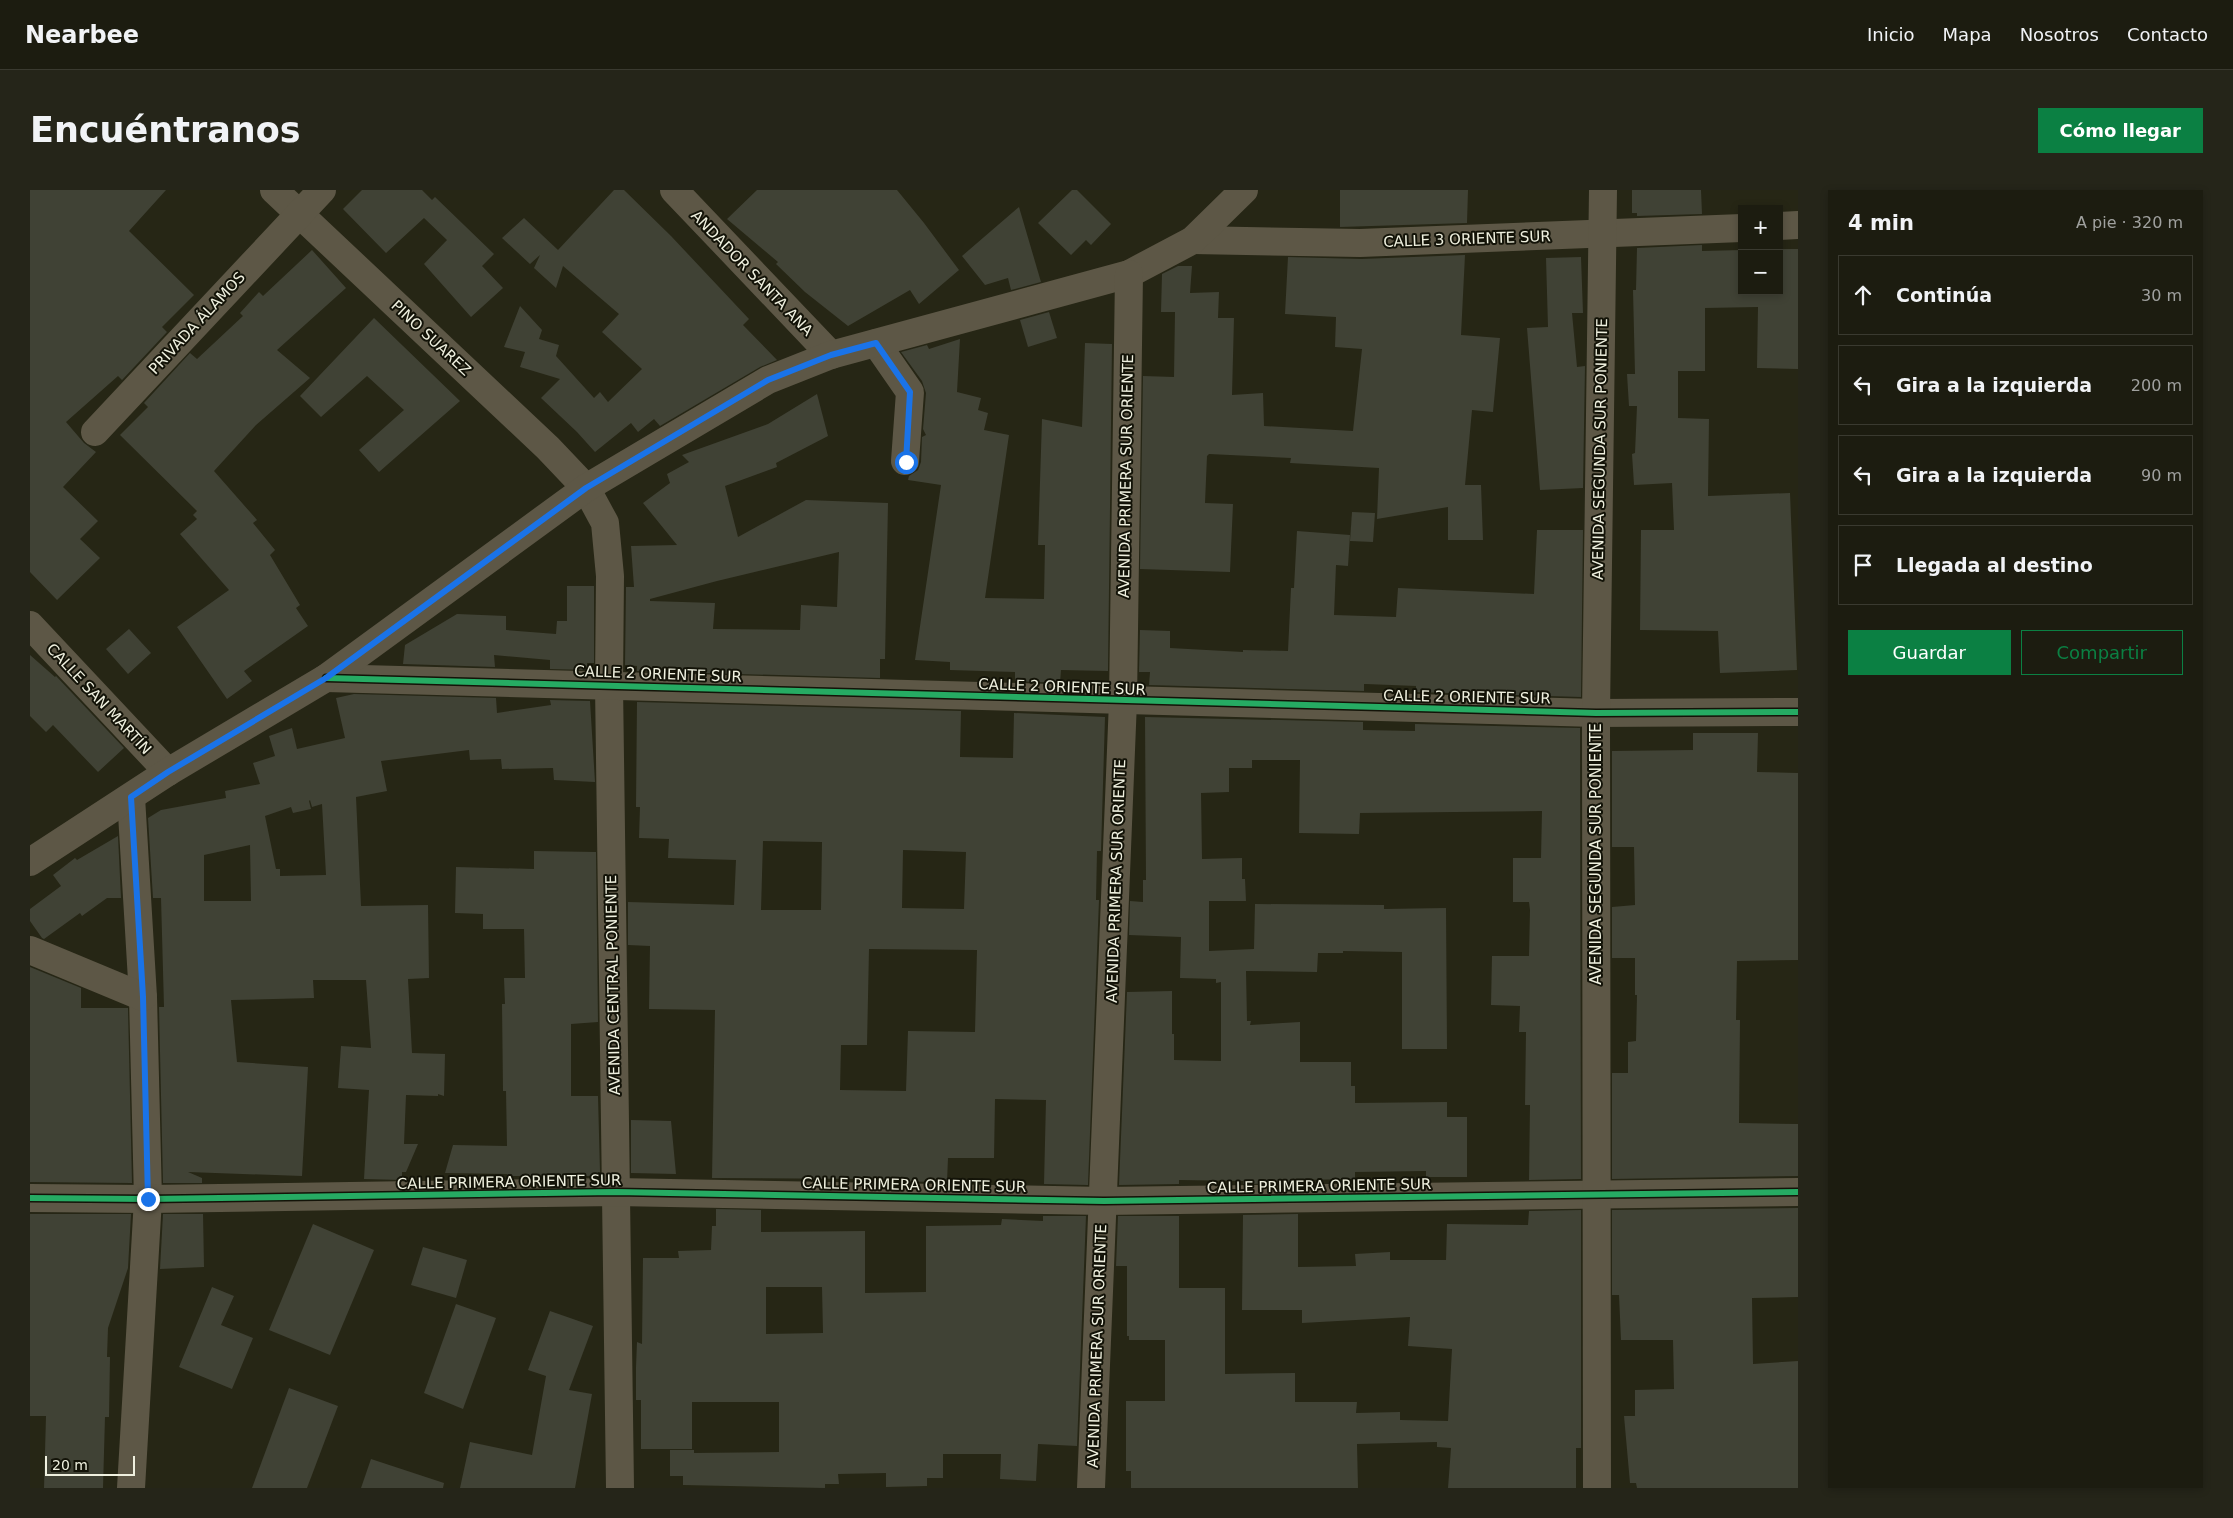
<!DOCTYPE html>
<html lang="es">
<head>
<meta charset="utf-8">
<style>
	:root { --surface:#1c1c10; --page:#252519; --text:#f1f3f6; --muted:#a0a19f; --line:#3a3a30; --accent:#0b8043 }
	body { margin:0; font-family:"DejaVu Sans",sans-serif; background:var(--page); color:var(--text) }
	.controls { position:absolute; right:15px; top:15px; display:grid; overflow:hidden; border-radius:0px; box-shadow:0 2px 8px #0003 }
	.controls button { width:45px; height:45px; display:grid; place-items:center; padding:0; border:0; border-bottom:1px solid var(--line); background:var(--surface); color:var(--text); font:25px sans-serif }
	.scale { position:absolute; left:15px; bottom:12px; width:90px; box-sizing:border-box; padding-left:5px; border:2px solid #eff0df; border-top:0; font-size:14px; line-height:18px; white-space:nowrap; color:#eff0df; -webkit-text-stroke:4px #131308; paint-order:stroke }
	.stop { position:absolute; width:15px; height:15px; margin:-11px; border:4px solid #1a73e8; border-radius:50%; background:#fff }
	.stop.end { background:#1a73e8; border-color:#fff; box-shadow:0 1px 5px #0008 }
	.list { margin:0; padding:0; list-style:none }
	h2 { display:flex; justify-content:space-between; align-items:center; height:65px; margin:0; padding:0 20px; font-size:21px }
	h2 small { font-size:16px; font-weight:400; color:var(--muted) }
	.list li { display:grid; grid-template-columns:32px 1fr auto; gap:15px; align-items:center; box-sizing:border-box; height:80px; margin:0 10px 10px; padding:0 10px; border:1px solid var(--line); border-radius:0px }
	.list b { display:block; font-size:19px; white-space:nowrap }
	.list em { font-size:16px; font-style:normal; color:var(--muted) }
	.actions { display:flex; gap:10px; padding:15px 20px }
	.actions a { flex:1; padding:11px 0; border:1px solid var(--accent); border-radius:0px; text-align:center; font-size:18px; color:var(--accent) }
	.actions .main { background:var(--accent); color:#fff }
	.icon { flex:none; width:28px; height:28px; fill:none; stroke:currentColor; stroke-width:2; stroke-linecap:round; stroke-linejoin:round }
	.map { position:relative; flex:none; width:1768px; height:1298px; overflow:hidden; border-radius:0px }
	header { display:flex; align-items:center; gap:30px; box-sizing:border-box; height:70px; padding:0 25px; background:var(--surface); border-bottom:1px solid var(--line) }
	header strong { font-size:24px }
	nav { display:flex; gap:28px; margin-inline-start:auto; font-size:18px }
	.intro { display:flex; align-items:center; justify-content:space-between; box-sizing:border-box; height:120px; padding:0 30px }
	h1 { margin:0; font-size:35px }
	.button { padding:12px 22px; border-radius:0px; background:var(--accent); color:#fff; font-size:18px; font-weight:700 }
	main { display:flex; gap:30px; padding:0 30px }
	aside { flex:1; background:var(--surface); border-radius:0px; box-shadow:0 2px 8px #0003 }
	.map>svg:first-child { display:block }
</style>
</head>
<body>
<header>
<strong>Nearbee</strong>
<nav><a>Inicio</a><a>Mapa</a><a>Nosotros</a><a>Contacto</a></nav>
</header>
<div class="intro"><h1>Encuéntranos</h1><a class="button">Cómo llegar</a></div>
<main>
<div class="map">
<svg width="1768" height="1298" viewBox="0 0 1768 1298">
	<rect width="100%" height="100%" fill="#262615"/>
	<g fill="#404235" fill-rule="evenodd">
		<polygon points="0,0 136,0 99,41 164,105 132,137 137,142 92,190 88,186 36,232 54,253 66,262 33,297 68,331 50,349 70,368 27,410 0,382"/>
		<polygon points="332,0 392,0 402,10 405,7 464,64 452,76 473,98 441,127 394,74 417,50 394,28 356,63 313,19"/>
		<polygon points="584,0 594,0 641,46 719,129 713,135 747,170 730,177 630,236 624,229 608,242 601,233 565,262 547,242 511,208 530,189 490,177 495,162 474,157 490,116 512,140 509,149 529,155 526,166 564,208 570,202 578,212 612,179 572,142 589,124 533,76 526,98 504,78 510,65 500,74 472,48 494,28 528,60"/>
		<polygon points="727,0 867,0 894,33 929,80 889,114 880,100 818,136 775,102 746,74 748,72 697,29"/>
		<polygon points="1042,0 1047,0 1081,34 1061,55 1056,50 1041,65 1008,33"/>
		<polygon points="1310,0 1438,0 1437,33 1310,37"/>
		<polygon points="1602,0 1671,0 1672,24 1607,26 1607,23 1602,23"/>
		<polygon points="989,17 1011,92 981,100 978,88 955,95 932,66"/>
		<polygon points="1672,55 1672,61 1712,60 1712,101 1749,101 1749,59 1768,59 1768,179 1727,178 1728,117 1675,118 1675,181 1648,181 1648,228 1679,229 1678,306 1760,303 1767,480 1690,483 1688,441 1610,440 1611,340 1644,340 1642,293 1604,295 1602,264 1605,263 1607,216 1599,216 1597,184 1605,184 1603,100 1606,100 1607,58"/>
		<polygon points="282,60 316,98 247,160 280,188 226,235 184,281 227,330 223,333 245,360 240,365 270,415 266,418 278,436 214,481 222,491 197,509 147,437 199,400 150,344 167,329 163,325 167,321 90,245 118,217 114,213 160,163 167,169 213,126 210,123 229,102 233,106"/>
		<polygon points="1435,65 1431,145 1470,148 1463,222 1442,220 1435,295 1451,295 1453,350 1418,350 1418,317 1347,329 1349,278 1260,273 1261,268 1179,264 1177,266 1175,313 1203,314 1200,382 1110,379 1113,186 1144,187 1145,122 1131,122 1132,84 1148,76 1162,76 1160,103 1189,102 1188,128 1204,128 1202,205 1233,203 1234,236 1323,241 1332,159 1305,157 1306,127 1255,124 1258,67 1331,69"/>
		<polygon points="1551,67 1553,123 1542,123 1547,177 1555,176 1553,298 1510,300 1497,138 1518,137 1516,68"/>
		<polygon points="1019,122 1027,148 998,157 990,130"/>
		<polygon points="344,128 430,211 349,282 329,260 374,220 337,186 291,227 270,206"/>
		<polygon points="930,149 927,202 951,208 948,220 958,223 954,240 979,245 955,408 1014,409 1015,355 1008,355 1012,229 1052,237 1055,153 1082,154 1078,481 1031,480 1030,493 985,491 985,482 920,480 920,472 885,470 911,295 878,290 879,286 888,280 891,272 892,247 896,245 893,239 896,203 892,191 871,162 897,155 899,159"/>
		<path d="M787 204 798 246 746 273 747 277 695 296 708 347 776 310 858 313 855 469H850V488L607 481V476L595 475 596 397H604L601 356 647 355 613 313 640 293 637 284 659 272 652 265 738 234ZM809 362 807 417 771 415 770 440 683 439 685 413 620 411V409L687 391Z"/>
		<polygon points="1322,322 1345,323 1343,352 1320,351"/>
		<polygon points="1507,340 1553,340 1551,507 1386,502 1386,496 1336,494 1334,494 1334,501 1119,495 1120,482 1109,482 1110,440 1140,441 1140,458 1213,462 1213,460 1258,461 1261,398 1264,398 1267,341 1320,345 1318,376 1306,375 1304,425 1366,427 1368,398 1504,404"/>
		<polygon points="537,396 564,396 564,473 557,473 558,480 520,479 520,470 464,465 465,477 373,474 375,455 427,424 476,426 476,440 526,444 527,431 537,431"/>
		<polygon points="99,439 121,463 98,484 76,459"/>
		<polygon points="0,465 25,487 26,486 94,558 68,582 23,535 16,542 0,526"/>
		<path d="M324 504 466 508 467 523 521 515 520 510 560 511 565 592 524 590 523 578 472 579 471 569 440 570 439 560 351 571 357 601 326 607 331 716 398 715 399 788 378 789 382 863 415 864 414 906 408 904V906L376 905 374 954H388L376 982H372V990L334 989 339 900 308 898 311 856 341 858 336 790H283L284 808 201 810 207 872 278 877 272 986 158 982 172 988V993H133L129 817H134L131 708H123L118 628 131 620 196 608 195 601 230 594 223 573 245 566 239 546 262 538 267 559 315 548 306 508ZM280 610 282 617 292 614 296 685 250 686V679H246L235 626 261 617 263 623 281 619 279 611ZM220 655 221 711H174V665Z"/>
		<path d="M607 512 931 521 930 567 983 568 984 523 1075 527 1071 661H1067L1066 710H1069L1058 995 1014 994 1016 910 965 909 964 968H918L917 992 842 991V989L682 988 685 820 619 819 620 756 598 755V712L704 715 706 670 638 668 639 649 609 648 610 617H606ZM733 651 792 652 791 720H731ZM873 660 936 662 934 719 872 718ZM839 759 947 760 945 842 878 841 876 901 810 900 811 855H837Z"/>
		<polygon points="1115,527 1333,532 1333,540 1385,541 1385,534 1550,538 1551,989 1499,990 1500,915 1495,915 1496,842 1489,842 1490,816 1461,815 1462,766 1499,766 1500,720 1499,712 1483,712 1483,668 1511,668 1512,621 1330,623 1329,644 1269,643 1270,570 1222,570 1222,578 1199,578 1199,602 1171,603 1172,669 1212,668 1212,689 1215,689 1216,711 1179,711 1179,761 1224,759 1225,714 1354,715 1354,719 1416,718 1417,859 1372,859 1372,762 1313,761 1313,763 1288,763 1287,782 1216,781 1217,831 1221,831 1220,835 1270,832 1270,872 1321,872 1321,896 1325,896 1325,913 1417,912 1417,927 1437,927 1437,987 1396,987 1396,981 1325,982 1325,989 1271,990 1271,992 1268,993 1213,994 1213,991 1149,990 1149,994 1089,995 1097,802 1142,801 1142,844 1144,844 1144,870 1191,871 1191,792 1186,793 1186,789 1150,788 1151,747 1099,745 1100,711 1113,712 1113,690 1116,690"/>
		<polygon points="1663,543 1728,543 1727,582 1768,583 1768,770 1707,771 1706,830 1710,830 1709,933 1768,934 1768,986 1582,989 1582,883 1598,883 1598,852 1606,851 1607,805 1605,805 1605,768 1582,768 1582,717 1605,715 1604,657 1582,657 1582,561 1663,560"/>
		<polygon points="88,646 91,708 77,708 52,726 50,723 14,749 12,748 0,731 0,719 31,696 23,685 45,668 47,670"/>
		<polygon points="504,661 566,662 568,832 541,834 541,906 568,906 570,982 568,982 568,986 477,986 477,984 415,983 423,955 477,956 476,901 473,901 472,814 475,814 474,788 495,788 494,739 453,739 453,724 425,723 426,677 504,679"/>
		<polygon points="0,777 51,798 51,818 98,818 102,993 0,992"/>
		<polygon points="601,930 641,931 646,984 601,983"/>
		<polygon points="1768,1018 1768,1107 1722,1108 1723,1174 1768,1171 1768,1298 1607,1298 1606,1293 1600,1293 1594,1226 1605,1226 1605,1200 1644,1199 1643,1150 1591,1150 1589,1105 1582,1105 1582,1020"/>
		<path d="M686 1019 731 1020V1042L835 1041V1103L896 1102V1036L971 1035 972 1029 1013 1031V1026H1056L1047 1256 1008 1254 1006 1291 970 1289 971 1264H913V1288H897V1296L856 1297V1283L808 1284 809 1294H795V1298L653 1295V1286H640V1260H664V1263L749 1262V1212H662V1259H611V1210H606V1177L607 1152 612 1154 613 1068H649L648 1061 681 1060 682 1036H686ZM736 1097H792L793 1143 736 1144Z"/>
		<polygon points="1551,1020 1551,1258 1546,1258 1546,1298 1418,1298 1421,1258 1407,1257 1407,1252 1327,1254 1328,1298 1101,1298 1101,1281 1096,1281 1096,1211 1135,1211 1135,1150 1099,1150 1099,1146 1097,1146 1097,1076 1086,1076 1088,1026 1149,1026 1149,1098 1195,1098 1195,1184 1265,1183 1265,1212 1327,1212 1326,1223 1370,1222 1370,1230 1418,1231 1422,1159 1378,1156 1380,1127 1272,1133 1272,1120 1212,1120 1213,1025 1268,1024 1268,1077 1326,1076 1325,1064 1360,1062 1360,1070 1416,1070 1417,1034 1498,1035 1499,1021"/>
		<polygon points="0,1024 101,1024 98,1078 78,1138 77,1167 80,1167 79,1227 75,1227 73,1298 14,1298 16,1226 0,1226"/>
		<polygon points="133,1024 173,1024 174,1077 130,1079"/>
		<polygon points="283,1034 344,1060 300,1165 239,1140"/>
		<polygon points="393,1057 437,1070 426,1108 381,1095"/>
		<polygon points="182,1097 204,1106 191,1135 223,1148 202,1199 149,1177"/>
		<polygon points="426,1114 466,1128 433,1219 394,1203"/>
		<polygon points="520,1121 563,1136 539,1200 562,1204 545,1298 430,1298 440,1252 502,1265 516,1186 498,1180"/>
		<polygon points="259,1198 308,1216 277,1298 222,1298"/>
		<polygon points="341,1269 414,1293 413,1298 331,1298"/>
	</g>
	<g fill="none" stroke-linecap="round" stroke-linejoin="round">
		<g stroke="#5d5746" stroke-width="28">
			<polyline points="244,0 518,258 556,298 575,333 580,386 579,495 590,1298"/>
			<polyline points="644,0 801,165"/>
			<polyline points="1749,36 1768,35"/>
			<polyline points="1163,50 1330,53 1712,38"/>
			<polyline points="846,153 880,202 875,271"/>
			<polyline points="65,242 292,0"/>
			<polyline points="0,435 138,582"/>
			<polyline points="296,488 1566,523 1768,522"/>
			<polyline points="101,607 113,807 118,1009 101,1298"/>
			<polyline points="0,672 138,582 296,488 556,298 738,190 801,165 1099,84 1163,50 1214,0"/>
			<polyline points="0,760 113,807"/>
			<polyline points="0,1008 118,1009 586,1002 1074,1011 1768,1002"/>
			<polyline points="1061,1298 1093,511 1099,84"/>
			<polyline points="1567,1298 1566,523 1573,0"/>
		</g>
		<defs>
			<g id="cycleway">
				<polyline points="296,488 1566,523 1768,522"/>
				<polyline points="0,1008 118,1009 586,1002 1074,1011 1768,1002"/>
			</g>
		</defs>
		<use href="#cycleway" stroke="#131308" stroke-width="9"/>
		<use href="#cycleway" stroke="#26ab63" stroke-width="6"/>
	</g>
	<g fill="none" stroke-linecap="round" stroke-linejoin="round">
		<polyline stroke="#1a73e8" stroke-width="6" points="118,1009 113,807 101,607 138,582 296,488 556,298 738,190 801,165 846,153 880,202 876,272"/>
	</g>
	<g text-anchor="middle" stroke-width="4" stroke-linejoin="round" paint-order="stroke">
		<g font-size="15" fill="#eff0df" stroke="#131308">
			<text transform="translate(1437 49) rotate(-2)" y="5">CALLE 3 ORIENTE SUR</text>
			<text transform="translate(722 83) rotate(46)" y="5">ANDADOR SANTA ANA</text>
			<text transform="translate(167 133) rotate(-47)" y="5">PRIVADA ÁLAMOS</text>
			<text transform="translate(401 148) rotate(43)" y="5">PINO SUAREZ</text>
			<text transform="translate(1570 259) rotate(-89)" y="5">AVENIDA SEGUNDA SUR PONIENTE</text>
			<text transform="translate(1096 286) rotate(-89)" y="5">AVENIDA PRIMERA SUR ORIENTE</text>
			<text transform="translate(628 484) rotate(2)" y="5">CALLE 2 ORIENTE SUR</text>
			<text transform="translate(1032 497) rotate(2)" y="5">CALLE 2 ORIENTE SUR</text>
			<text transform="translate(1437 507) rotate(1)" y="5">CALLE 2 ORIENTE SUR</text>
			<text transform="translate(69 509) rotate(47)" y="5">CALLE SAN MARTÍN</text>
			<text transform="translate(1566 664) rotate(-90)" y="5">AVENIDA SEGUNDA SUR PONIENTE</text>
			<text transform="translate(1086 691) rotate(-88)" y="5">AVENIDA PRIMERA SUR ORIENTE</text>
			<text transform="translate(583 795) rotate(-91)" y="5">AVENIDA CENTRAL PONIENTE</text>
			<text transform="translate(479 992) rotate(-1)" y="5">CALLE PRIMERA ORIENTE SUR</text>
			<text transform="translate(884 995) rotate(1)" y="5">CALLE PRIMERA ORIENTE SUR</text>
			<text transform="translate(1289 996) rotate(-1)" y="5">CALLE PRIMERA ORIENTE SUR</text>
			<text transform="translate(1067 1156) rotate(-88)" y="5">AVENIDA PRIMERA SUR ORIENTE</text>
		</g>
	</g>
</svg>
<div class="controls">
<button>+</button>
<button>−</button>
</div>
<div class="scale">20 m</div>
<div class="stop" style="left:876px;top:272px"></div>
<div class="stop end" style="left:118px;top:1009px"></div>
</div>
<aside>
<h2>4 min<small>A pie · 320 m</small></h2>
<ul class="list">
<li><svg class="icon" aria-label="ahead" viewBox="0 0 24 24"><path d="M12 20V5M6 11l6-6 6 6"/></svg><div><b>Continúa</b></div><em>30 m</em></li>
<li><svg class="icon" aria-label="left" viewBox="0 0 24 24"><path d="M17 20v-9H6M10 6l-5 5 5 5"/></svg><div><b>Gira a la izquierda</b></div><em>200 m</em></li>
<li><svg class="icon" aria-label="left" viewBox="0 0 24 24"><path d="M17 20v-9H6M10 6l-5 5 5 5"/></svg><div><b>Gira a la izquierda</b></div><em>90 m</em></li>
<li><svg class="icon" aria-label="arrive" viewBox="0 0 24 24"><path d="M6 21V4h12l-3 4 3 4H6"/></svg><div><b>Llegada al destino</b></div></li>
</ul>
<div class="actions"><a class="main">Guardar</a><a>Compartir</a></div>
</aside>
</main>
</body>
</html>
